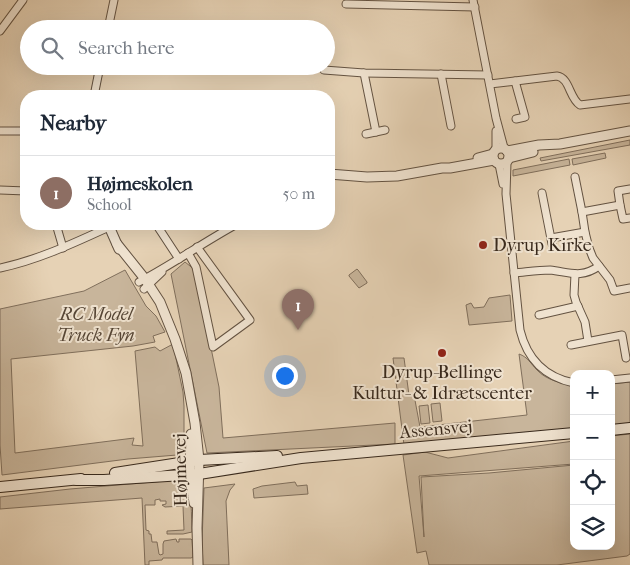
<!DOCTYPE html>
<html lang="en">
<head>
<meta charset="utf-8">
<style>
	:root { --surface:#fff; --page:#f6f6f7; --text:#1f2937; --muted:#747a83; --line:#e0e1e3; --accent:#8f2418 }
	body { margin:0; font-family:"IM FELL French Canon",serif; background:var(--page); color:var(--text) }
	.controls { position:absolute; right:15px; bottom:15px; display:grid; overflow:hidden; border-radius:10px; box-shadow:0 5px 20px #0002 }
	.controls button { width:45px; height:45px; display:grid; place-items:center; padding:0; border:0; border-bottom:1px solid var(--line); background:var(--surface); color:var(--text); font:25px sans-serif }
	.you { position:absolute; left:284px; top:375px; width:18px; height:18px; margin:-12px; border:4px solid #fff; border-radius:50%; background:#1a73e8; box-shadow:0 0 0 8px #1a73e833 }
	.badge { display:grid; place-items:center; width:32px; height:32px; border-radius:50%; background:var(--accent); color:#fff; font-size:16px; font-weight:700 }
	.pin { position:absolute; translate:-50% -41px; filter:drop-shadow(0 1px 2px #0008) }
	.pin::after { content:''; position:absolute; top:26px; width:18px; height:15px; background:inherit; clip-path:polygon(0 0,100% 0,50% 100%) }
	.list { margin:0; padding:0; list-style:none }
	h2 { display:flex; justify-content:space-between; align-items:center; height:65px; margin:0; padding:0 20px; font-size:21px }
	h2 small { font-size:16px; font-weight:400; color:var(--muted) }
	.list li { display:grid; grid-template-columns:32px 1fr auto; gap:15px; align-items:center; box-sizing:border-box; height:75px; padding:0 20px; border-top:1px solid var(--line) }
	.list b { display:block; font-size:19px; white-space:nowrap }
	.list p { margin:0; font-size:16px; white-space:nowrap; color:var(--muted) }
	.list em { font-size:16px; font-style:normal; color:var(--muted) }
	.icon { flex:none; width:28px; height:28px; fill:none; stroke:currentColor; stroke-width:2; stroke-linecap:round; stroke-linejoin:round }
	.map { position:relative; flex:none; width:630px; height:565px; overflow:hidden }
	.search { position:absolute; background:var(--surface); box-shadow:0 5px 20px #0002; left:20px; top:20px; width:315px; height:55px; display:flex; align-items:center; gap:12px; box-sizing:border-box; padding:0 18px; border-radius:28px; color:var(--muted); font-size:19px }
	.panel { position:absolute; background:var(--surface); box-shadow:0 5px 20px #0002; left:20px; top:90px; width:315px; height:140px; border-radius:20px }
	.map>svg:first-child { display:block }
</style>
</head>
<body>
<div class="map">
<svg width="630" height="565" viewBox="0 0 630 565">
	<rect width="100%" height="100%" fill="#e6d2b5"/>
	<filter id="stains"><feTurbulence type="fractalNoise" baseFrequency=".004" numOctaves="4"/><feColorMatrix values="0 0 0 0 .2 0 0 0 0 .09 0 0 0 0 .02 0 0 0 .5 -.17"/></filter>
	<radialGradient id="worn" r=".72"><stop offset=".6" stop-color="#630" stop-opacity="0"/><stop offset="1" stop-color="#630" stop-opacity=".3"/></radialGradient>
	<g fill="#c8b59b" stroke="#806f5c">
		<polygon points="630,140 630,145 541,161 540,158"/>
		<polygon points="605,153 606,158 573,165 572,159"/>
		<polygon points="569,159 570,165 513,176 513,170"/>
		<polygon points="185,262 195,270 219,387 223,438 395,423 395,444 207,453 171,274"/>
		<polygon points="357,269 358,270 367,282 367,283 359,288 349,276 349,275"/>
		<polygon points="125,270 146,306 156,316 165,332 153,336 155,342 133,346 11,359 15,453 134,438 132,445 143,446 135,351 155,347 160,351 173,344 183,392 184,406 184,450 177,455 128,459 2,475 0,445 0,309 84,291"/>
		<polygon points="510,295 512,321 469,325 466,305 471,303 474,308 484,307 489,298"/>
		<path d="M519 354C528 357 531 364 537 370 546 380 561 383 574 386V430L404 445 393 358H404L409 395H414L420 427 527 415Z"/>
		<polygon points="630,382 630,425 611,427 611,384"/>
		<polygon points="440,403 442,421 433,422 431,404"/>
		<polygon points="428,405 430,423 421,424 419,406"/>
		<polygon points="630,434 630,554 627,556 557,565 429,565 426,551 417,553 403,455 425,452 448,458 574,441 574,464 419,476 424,537 421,477 489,473 574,465 574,546 611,546 611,436"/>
		<path d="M184 479C193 491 191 517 192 532L183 534H167V531L184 530 183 506 165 507 162 505 166 504V501H160V499L155 500V505H145L146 530 149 531V534H151L152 542H157L159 554 160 555 163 554V544L164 541 176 539 177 542H179V539H191L192 540 193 557 191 558H163L162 560 149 561V565H145L142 498 0 509V497L70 489 166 481Z"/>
		<polygon points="295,482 297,486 307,485 308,494 254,498 253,489 262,486"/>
		<polygon points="235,484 230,490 226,501 229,565 203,565 202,542 204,488"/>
	</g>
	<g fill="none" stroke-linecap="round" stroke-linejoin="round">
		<defs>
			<g id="minor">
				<polyline points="473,0 496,118 504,148"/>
				<polyline points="346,4 475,7"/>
				<polyline points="108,29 114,0"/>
				<polyline points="0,31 23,0"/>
				<polyline points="324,70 364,73 488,75"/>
				<polyline points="364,73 376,132"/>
				<polyline points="441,74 451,126"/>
				<polyline points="515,81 525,117 516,119"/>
				<path d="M490 84 557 76C570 78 569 98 580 105L630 99"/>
				<polyline points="94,96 100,66"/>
				<polyline points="0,131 26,131"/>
				<polyline points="496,131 496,149"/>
				<polyline points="366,134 385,130"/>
				<path d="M507 162 506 194 520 330C527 359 544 377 574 383"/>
				<polyline points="499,164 503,184"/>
				<polyline points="575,177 582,212 585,232 589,248 593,258 610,280 614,291 630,288"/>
				<polyline points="630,189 618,191 620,205 623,219 630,218"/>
				<polyline points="0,190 26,191"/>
				<polyline points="329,190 330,190"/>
				<polyline points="542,193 552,244"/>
				<polyline points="582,212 620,205"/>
				<polyline points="56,224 63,248"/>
				<polyline points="156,224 179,259"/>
				<polyline points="551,238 585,232"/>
				<polyline points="188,253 196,267 213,347 250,320 197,247"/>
				<path d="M0 268C38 260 74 243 109 227"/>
				<path d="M514 273C526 272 538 270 550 270 569 272 581 279 599 266"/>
				<polyline points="575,274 574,295 576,302 585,322 588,341"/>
				<path d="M139 282C173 264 204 242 237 224"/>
				<polyline points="144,289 162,272"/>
				<polyline points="539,315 578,306"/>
				<polyline points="571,345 622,335 626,358"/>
				<polyline points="611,380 630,378"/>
			</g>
			<g id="tertiary">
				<circle cx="501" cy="156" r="8"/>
				<polyline points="507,151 539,145 560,144 630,131"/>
				<polyline points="478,158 493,154"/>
				<polyline points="509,158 533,152"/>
				<polyline points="329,174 367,177 397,176 442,168 450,168 494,160"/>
				<polyline points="108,224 119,249"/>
				<polyline points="117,244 145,279 160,302 175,339 186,373 195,423 199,460 197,528 198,565"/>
				<polyline points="191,434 190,474 194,503"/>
			</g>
			<g id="secondary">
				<polyline points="611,430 630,428"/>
				<polyline points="115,473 199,460 277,456"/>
				<polyline points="76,480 104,480 199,474 301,458 574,433"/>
				<polyline points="0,487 81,479"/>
			</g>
		</defs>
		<use href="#minor" stroke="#645342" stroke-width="9"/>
		<use href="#tertiary" stroke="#645342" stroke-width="11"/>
		<use href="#secondary" stroke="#38291c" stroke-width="12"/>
		<use href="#minor" stroke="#efe2cf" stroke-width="7"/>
		<use href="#tertiary" stroke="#efe2cf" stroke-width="9"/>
		<use href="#secondary" stroke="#efe2cf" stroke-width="10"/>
	</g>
	<g fill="#8f2418" stroke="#efe2cf" stroke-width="2">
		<circle cx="483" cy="245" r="5"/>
		<circle cx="442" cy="353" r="5"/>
	</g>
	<g text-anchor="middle" stroke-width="4" stroke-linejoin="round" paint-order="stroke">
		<g font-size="18" fill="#38291c" stroke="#efe2cf" text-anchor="start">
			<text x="493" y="251">Dyrup Kirke</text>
			<text x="442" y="378" text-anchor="middle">Dyrup-Bellinge<tspan x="442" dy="21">Kultur- &amp; Idrætscenter</tspan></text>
		</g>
		<g font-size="18" font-style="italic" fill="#554535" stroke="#efe2cf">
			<text x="96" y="320">RC Model<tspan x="96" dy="21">Truck Fyn</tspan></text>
		</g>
		<g font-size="18" fill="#38291c" stroke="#efe2cf">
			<text transform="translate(436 429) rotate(-5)" y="6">Assensvej</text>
			<text transform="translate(180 470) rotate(-91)" y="6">Højmevej</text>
		</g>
	</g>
	<rect width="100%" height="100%" filter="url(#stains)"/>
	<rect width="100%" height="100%" fill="url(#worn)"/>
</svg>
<div class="controls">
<button>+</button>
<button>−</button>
<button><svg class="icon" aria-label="locate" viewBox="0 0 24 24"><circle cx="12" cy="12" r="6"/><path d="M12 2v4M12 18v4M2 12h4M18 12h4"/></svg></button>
<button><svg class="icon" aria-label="layers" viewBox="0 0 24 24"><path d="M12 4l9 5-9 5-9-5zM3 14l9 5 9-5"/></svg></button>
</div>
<div class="you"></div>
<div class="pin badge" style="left:298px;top:330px;background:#8d6e63">1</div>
<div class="search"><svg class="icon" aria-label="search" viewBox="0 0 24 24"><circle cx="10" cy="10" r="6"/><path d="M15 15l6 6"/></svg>Search here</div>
<section class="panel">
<h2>Nearby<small></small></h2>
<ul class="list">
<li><span class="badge" style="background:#8d6e63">1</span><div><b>Højmeskolen</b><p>School</p></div><em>50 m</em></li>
</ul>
</section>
</div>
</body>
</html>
